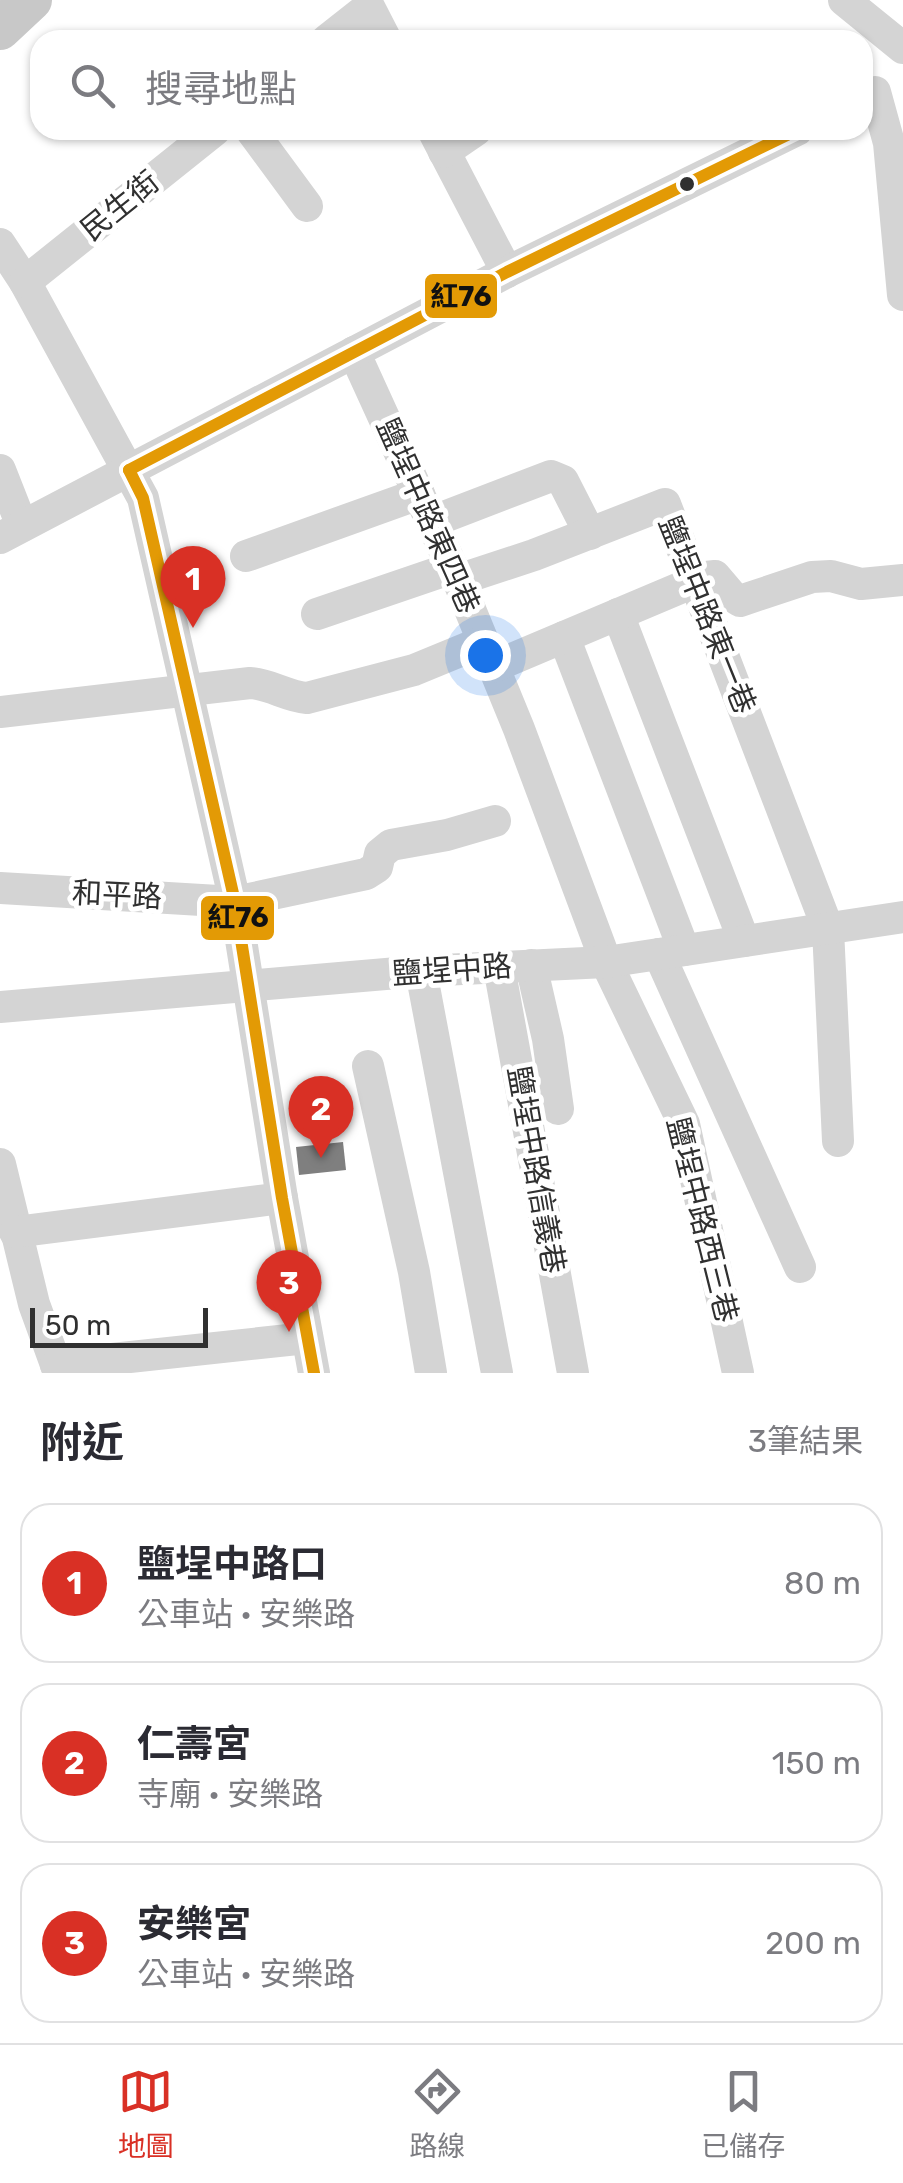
<!DOCTYPE html>
<html lang="zh-TW">
<head>
<meta charset="utf-8">
<style>
	:root { --surface:#fff; --page:#f7f7f7; --text:#2b2b33; --muted:#7c7c81; --line:#e1e1e2; --accent:#d93025 }
	body { margin:0; font-family:Rubik,"Noto Sans TC",sans-serif; background:var(--page); color:var(--text) }
	.scale { position:absolute; left:30px; bottom:25px; width:178px; box-sizing:border-box; padding-left:10px; border:5px solid #303030; border-top:0; font-size:28px; line-height:35px; white-space:nowrap; color:#303030; -webkit-text-stroke:8px #fff; paint-order:stroke }
	.you { position:absolute; left:485px; top:655px; width:35px; height:35px; margin:-25px; border:8px solid #fff; border-radius:50%; background:#1a73e8; box-shadow:0 0 0 15px #1a73e833 }
	.badge { display:grid; place-items:center; width:65px; height:65px; border-radius:50%; background:var(--accent); color:#fff; font-size:32px; font-weight:700 }
	.pin { position:absolute; translate:-50% -82px; filter:drop-shadow(0 2px 5px #0008) }
	.pin::after { content:''; position:absolute; top:52px; width:35px; height:30px; background:inherit; clip-path:polygon(0 0,100% 0,50% 100%) }
	.list { margin:0; padding:0; list-style:none }
	h2 { display:flex; justify-content:space-between; align-items:center; height:130px; margin:0; padding:0 40px; font-size:42px }
	h2 small { font-size:32px; font-weight:400; color:var(--muted) }
	.list li { display:grid; grid-template-columns:65px 1fr auto; gap:30px; align-items:center; box-sizing:border-box; height:160px; margin:0 20px 20px; padding:0 20px; border:2px solid var(--line); border-radius:30px }
	.list b { display:block; font-size:38px; white-space:nowrap }
	.list p { margin:0; font-size:32px; white-space:nowrap; color:var(--muted) }
	.list em { font-size:32px; font-style:normal; color:var(--muted) }
	.icon { flex:none; width:55px; height:55px; fill:none; stroke:currentColor; stroke-width:2; stroke-linecap:round; stroke-linejoin:round }
	.map { position:relative; flex:none; width:903px; height:1373px; overflow:hidden }
	.search { position:absolute; background:var(--surface); box-shadow:0 2px 8px #0004; left:30px; right:30px; top:30px; height:110px; display:flex; align-items:center; gap:25px; box-sizing:border-box; padding:0 35px; border-radius:30px; color:var(--muted); font-size:38px }
	.sheet { height:670px; background:var(--surface) }
	nav { display:flex; justify-content:space-around; align-items:center; box-sizing:border-box; height:140px; border-top:2px solid var(--line); background:var(--surface); font-size:28px; color:var(--muted) }
	nav a { display:grid; justify-items:center; gap:5px }
	nav .on { color:var(--accent) }
	.map>svg:first-child { display:block }
</style>
</head>
<body>
<div class="map">
<svg width="903" height="1373" viewBox="0 0 903 1373">
	<rect width="100%" height="100%" fill="#fff"/>
	<polygon fill="#7f7f7f" points="343,1142 346,1170 299,1175 296,1147"/>
	<g fill="none" stroke-linecap="round" stroke-linejoin="round">
		<g stroke="#d4d4d4" stroke-width="32">
			<polyline points="844,0 903,48"/>
			<polyline points="327,40 369,7 386,40"/>
			<polyline points="875,92 889,143 903,295"/>
			<polyline points="251,130 307,206"/>
			<polyline points="433,130 507,272"/>
			<polyline points="444,152 476,130"/>
			<polyline points="0,244 25,282 143,498 235,902 282,1198 314,1373"/>
			<polyline points="25,282 215,130"/>
			<polyline points="354,352 458,580 519,729 606,962 684,1124 738,1373"/>
			<polyline points="0,470 22,526"/>
			<polyline points="431,522 551,476 563,481 590,534"/>
			<polyline points="0,538 507,272 797,130"/>
			<polyline points="246,556 419,494"/>
			<polyline points="458,580 534,555 665,504 828,929 838,1141"/>
			<polyline points="317,614 452,568"/>
			<polyline points="618,614 744,941"/>
			<polyline points="564,637 684,950"/>
			<polyline points="493,667 706,577 715,576 732,596 740,601 812,577 831,576 861,584 903,580"/>
			<path d="M0 712 250 683C270 684 286 696 307 698L414 670 482 642"/>
			<polyline points="0,888 235,902 366,874 377,867 380,854 391,845 447,835 495,821"/>
			<polyline points="659,954 800,1267"/>
			<polyline points="531,965 548,1039 558,1109"/>
			<polyline points="499,967 573,1373"/>
			<polyline points="421,971 497,1373"/>
			<polyline points="0,1007 421,971 606,962 903,917"/>
			<polyline points="368,1066 414,1272 431,1373"/>
			<polyline points="0,1164 34,1304 59,1373"/>
			<polyline points="15,1232 282,1198"/>
			<polyline points="56,1365 307,1338"/>
		</g>
		<polyline stroke="#c8c8c8" stroke-width="42" points="0,29 31,0"/>
		<defs>
			<g id="bus-1">
				<polyline points="129,470 143,498 235,902 282,1198 314,1373"/>
				<polyline points="129,470 507,272 797,130"/>
			</g>
		</defs>
		<use href="#bus-1" stroke="#fff" stroke-width="20"/>
		<use href="#bus-1" stroke="#e39a05" stroke-width="12"/>
	</g>
	<circle fill="#303030" stroke="#fff" stroke-width="4" cx="687" cy="184" r="9"/>
	<g text-anchor="middle" stroke-width="10" stroke-linejoin="round" paint-order="stroke">
		<g font-size="30" fill="#303030" stroke="#fff">
			<text transform="translate(120 206) rotate(-39)" y="10">民生街</text>
			<text transform="translate(428 516) rotate(66)" y="10">鹽埕中路東四巷</text>
			<text transform="translate(707 615) rotate(68)" y="10">鹽埕中路東一巷</text>
			<text transform="translate(117 895) rotate(3)" y="10">和平路</text>
			<text transform="translate(452 970) rotate(-4)" y="10">鹽埕中路</text>
			<text transform="translate(536 1170) rotate(80)" y="10">鹽埕中路信義巷</text>
			<text transform="translate(702 1220) rotate(76)" y="10">鹽埕中路西三巷</text>
		</g>
	</g>
	<g stroke="#fff" stroke-width="4">
		<rect x="423" y="272" width="76" height="48" rx="10" fill="#e39a05"/>
		<rect x="199" y="894" width="77" height="48" rx="10" fill="#e39a05"/>
	</g>
	<g font-size="28" text-anchor="middle" font-weight="bold" fill="#111">
		<text x="461" y="306">紅76</text>
		<text x="238" y="927">紅76</text>
	</g>
</svg>
<div class="scale">50 m</div>
<div class="you"></div>
<div class="pin badge" style="left:193px;top:628px">1</div>
<div class="pin badge" style="left:321px;top:1158px">2</div>
<div class="pin badge" style="left:289px;top:1332px">3</div>
<div class="search"><svg class="icon" aria-label="search" viewBox="0 0 24 24"><circle cx="10" cy="10" r="6"/><path d="M15 15l6 6"/></svg>搜尋地點</div>
</div>
<section class="sheet">
<h2>附近<small>3筆結果</small></h2>
<ul class="list">
<li><span class="badge">1</span><div><b>鹽埕中路口</b><p>公車站 · 安樂路</p></div><em>80 m</em></li>
<li><span class="badge">2</span><div><b>仁壽宮</b><p>寺廟 · 安樂路</p></div><em>150 m</em></li>
<li><span class="badge">3</span><div><b>安樂宮</b><p>公車站 · 安樂路</p></div><em>200 m</em></li>
</ul>
</section>
<nav>
<a class="on"><svg class="icon" aria-label="map" viewBox="0 0 24 24"><path d="M3 6l6-2 6 2 6-2v14l-6 2-6-2-6 2zM9 4v14M15 6v14"/></svg>地圖</a>
<a><svg class="icon" aria-label="directions" viewBox="0 0 24 24"><path d="M12 3l9 9-9 9-9-9zM9 14v-3h6M13 9l2 2-2 2"/></svg>路線</a>
<a><svg class="icon" aria-label="saved" viewBox="0 0 24 24"><path d="M7 4h10v16l-5-4-5 4z"/></svg>已儲存</a>
</nav>
</body>
</html>
